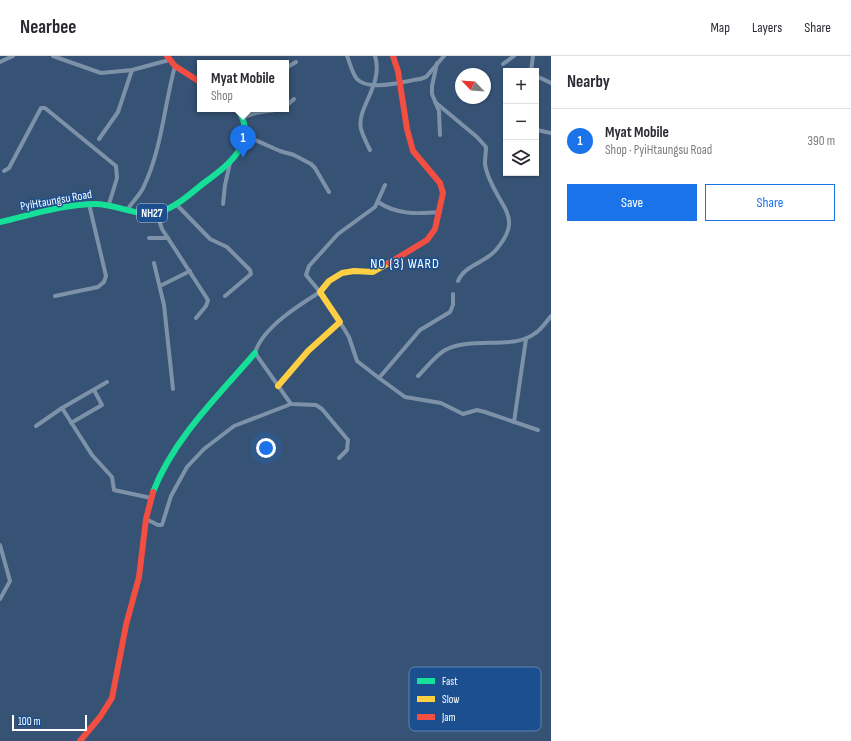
<!DOCTYPE html>
<html lang="en">
<head>
<meta charset="utf-8">
<style>
	:root { --surface:#fff; --page:#f2f2f3; --text:#2b2b33; --muted:#7c7c81; --line:#e1e1e2; --accent:#1a73e8 }
	body { margin:0; font-family:"Sofia Sans Condensed",sans-serif; background:var(--page); color:var(--text) }
	.controls { position:absolute; right:12px; top:12px; display:grid; overflow:hidden; border-radius:0px; box-shadow:0 1px 3px #0004 }
	.controls button { width:36px; height:36px; display:grid; place-items:center; padding:0; border:0; border-bottom:1px solid var(--line); background:var(--surface); color:var(--text); font:20px sans-serif }
	.compass { position:absolute; left:455px; top:12px; width:36px; height:36px; border-radius:50%; background:var(--surface); box-shadow:0 1px 3px #0004; rotate:295deg }
	.scale { position:absolute; left:12px; bottom:10px; width:75px; box-sizing:border-box; padding-left:4px; border:2px solid #fff; border-top:0; font-size:11px; line-height:14px; white-space:nowrap; color:#fff; -webkit-text-stroke:3px #1b4f8f; paint-order:stroke }
	.you { position:absolute; left:266px; top:392px; width:14px; height:14px; margin:-10px; border:3px solid #fff; border-radius:50%; background:#1a73e8; box-shadow:0 0 0 6px #1a73e833 }
	.badge { display:grid; place-items:center; width:26px; height:26px; border-radius:50%; background:var(--accent); color:#fff; font-size:13px; font-weight:700 }
	.pin { position:absolute; translate:-50% -33px; filter:drop-shadow(0 1px 2px #0008) }
	.pin::after { content:''; position:absolute; top:21px; width:14px; height:12px; background:inherit; clip-path:polygon(0 0,100% 0,50% 100%) }
	.popup { position:absolute; left:197px; top:4px; width:92px; height:52px; box-sizing:border-box; display:grid; place-content:center; border-radius:0px; background:var(--surface); filter:drop-shadow(0 1px 3px #0005); font-size:13px; white-space:nowrap; color:var(--muted) }
	.popup b { font-size:15px; color:var(--text) }
	.popup::after { content:''; position:absolute; left:50%; top:100%; margin-left:-8px; border:8px solid transparent; border-top-color:var(--surface) }
	.list { margin:0; padding:0; list-style:none }
	h2 { display:flex; justify-content:space-between; align-items:center; height:52px; margin:0; padding:0 16px; font-size:17px }
	h2 small { font-size:13px; font-weight:400; color:var(--muted) }
	.list li { display:grid; grid-template-columns:26px 1fr auto; gap:12px; align-items:center; box-sizing:border-box; height:64px; padding:0 16px; border-top:1px solid var(--line) }
	.list b { display:block; font-size:15px; white-space:nowrap }
	.list p { margin:0; font-size:13px; white-space:nowrap; color:var(--muted) }
	.list em { font-size:13px; font-style:normal; color:var(--muted) }
	.actions { display:flex; gap:8px; padding:12px 16px }
	.actions a { flex:1; padding:9px 0; border:1px solid var(--accent); border-radius:0px; text-align:center; font-size:14px; color:var(--accent) }
	.actions .main { background:var(--accent); color:#fff }
	.icon { flex:none; width:22px; height:22px; fill:none; stroke:currentColor; stroke-width:2; stroke-linecap:round; stroke-linejoin:round }
	.map { position:relative; flex:none; width:551px; height:685px; overflow:hidden }
	header { display:flex; align-items:center; gap:24px; box-sizing:border-box; height:56px; padding:0 20px; background:var(--surface); border-bottom:1px solid var(--line) }
	header strong { font-size:19px }
	nav { display:flex; gap:22px; margin-inline-start:auto; font-size:14px }
	main { display:flex }
	aside { flex:1; background:var(--surface) }
	.map>svg:first-child { display:block }
</style>
</head>
<body>
<header>
<strong>Nearbee</strong>
<nav><a>Map</a><a>Layers</a><a>Share</a></nav>
</header>
<main>
<div class="map">
<svg width="551" height="685" viewBox="0 0 551 685">
	<rect width="100%" height="100%" fill="#365274"/>
	<g fill="none" stroke-linecap="round" stroke-linejoin="round">
		<g stroke="#7d92a8" stroke-width="4">
			<polyline points="53,0 101,17 132,14 169,4"/>
			<path d="M347 0C350 7 352 17 357 23 369 36 404 25 420 23L426 21 444 0"/>
			<polyline points="0,6 13,0"/>
			<polyline points="437,7 432,30 432,38 439,55 440,79"/>
			<polyline points="503,8 514,0"/>
			<polyline points="286,12 296,6"/>
			<polyline points="531,15 533,0"/>
			<polyline points="536,20 551,27"/>
			<path d="M435 46 477 81 486 91C486 97 485 101 485 107 485 111 488 120 490 124 503 155 523 163 495 195 484 207 465 209 458 225"/>
			<polyline points="286,50 294,43"/>
			<polyline points="244,61 256,57 281,53"/>
			<polyline points="536,72 537,74 551,77"/>
			<polyline points="246,80 280,95 294,99 311,108 315,112 329,136"/>
			<polyline points="99,83 118,56 132,14"/>
			<path d="M370 94C367 88 363 80 361 73 356 52 384 29 375 0"/>
			<polyline points="4,115 9,112 41,52 45,52 116,110 117,122 109,148"/>
			<path d="M378 146C397 159 418 158 440 156"/>
			<polyline points="176,148 210,183 227,191 250,214 251,218 225,240"/>
			<polyline points="223,148 225,129 230,107"/>
			<path d="M128 153C133 145 141 138 144 130 162 92 164 50 175 10"/>
			<polyline points="159,157 159,164 162,173 208,244 206,250 196,262"/>
			<polyline points="149,182 168,182"/>
			<polyline points="154,207 164,249 173,333"/>
			<polyline points="160,230 190,215"/>
			<polyline points="55,240 98,231 104,226 106,220 89,148"/>
			<polyline points="340,266 349,281 357,305 379,322 405,341 441,347 463,358 477,354 485,356 538,374"/>
			<path d="M418 320C426 312 435 300 445 294 471 280 513 294 534 278 541 274 546 266 551 260"/>
			<polyline points="379,322 420,274 450,256 453,249 453,238"/>
			<polyline points="107,326 62,352 92,399 112,421 114,434 151,442"/>
			<polyline points="514,366 526,283"/>
			<polyline points="71,367 102,349 94,334"/>
			<polyline points="36,370 62,352"/>
			<path d="M339 402 347 394 348 384 322 353 316 349 291 348 255 297C262 272 299 249 320 236L306 219 309 210 338 178 375 151 385 129"/>
			<polyline points="146,463 158,469 162,469 171,440 187,411 204,393 234,370 291,348"/>
			<polyline points="0,489 10,525 0,543"/>
		</g>
		<g stroke="#16e098" stroke-width="6">
			<path d="M0 166C31 159 64 148 96 148 116 148 139 162 159 156 174 152 188 140 200 130 225 111 260 89 238 53"/>
			<path d="M153 436C174 382 218 340 255 297"/>
		</g>
		<polyline stroke="#ffcf43" stroke-width="6" points="278,330 308,295 340,266 320,236 329,225 342,217 354,215 373,216 389,207"/>
		<g stroke="#f24e42" stroke-width="6">
			<polyline points="167,0 175,10 200,26"/>
			<polyline points="389,207 427,184 435,173 443,137 440,127 413,95 407,73 398,15 393,0"/>
			<polyline points="80,685 100,661 112,642 126,569 139,521 146,463 153,436"/>
		</g>
	</g>
	<g text-anchor="middle" stroke-width="3" stroke-linejoin="round" paint-order="stroke">
		<rect fill="#1b4f8f" stroke="#bbcadd" stroke-width="1" x="137" y="148" width="30" height="18" rx="3"/>
		<g font-size="11" font-weight="bold" fill="#fff">
			<text x="152" y="161">NH27</text>
		</g>
		<g font-size="12" fill="#fff" stroke="#1b4f8f">
			<text transform="translate(56 144) rotate(-10)" y="4">PyiHtaungsu Road</text>
		</g>
		<g font-size="14" letter-spacing="1" fill="#fff" stroke="#1b4f8f">
			<text x="405" y="212">NO (3) WARD</text>
		</g>
	</g>
	<rect x="409" y="611" width="132" height="64" rx="6" fill="#1b4f8f" stroke="#5f84b1" stroke-width="1"/>
	<rect x="417" y="622" width="18" height="6" fill="#16e098"/>
	<rect x="417" y="640" width="18" height="6" fill="#ffcf43"/>
	<rect x="417" y="658" width="18" height="6" fill="#f24e42"/>
	<g font-size="11" fill="#fff">
		<text x="442" y="629">Fast</text>
		<text x="442" y="647">Slow</text>
		<text x="442" y="665">Jam</text>
	</g>
</svg>
<div class="controls">
<button>+</button>
<button>−</button>
<button><svg class="icon" aria-label="layers" viewBox="0 0 24 24"><path d="M12 4l9 5-9 5-9-5zM3 14l9 5 9-5"/></svg></button>
</div>
<svg class="compass" viewBox="-18 -18 36 36"><path d="M0-13l5 13h-10z" fill="#e53935"/><path d="M0 13l5-13h-10z" fill="#7c7c81"/></svg>
<div class="scale">100 m</div>
<div class="you"></div>
<div class="pin badge" style="left:243px;top:102px">1</div>
<div class="popup"><b>Myat Mobile</b>Shop</div>
</div>
<aside>
<h2>Nearby<small></small></h2>
<ul class="list">
<li><span class="badge">1</span><div><b>Myat Mobile</b><p>Shop · PyiHtaungsu Road</p></div><em>390 m</em></li>
</ul>
<div class="actions"><a class="main">Save</a><a>Share</a></div>
</aside>
</main>
</body>
</html>
